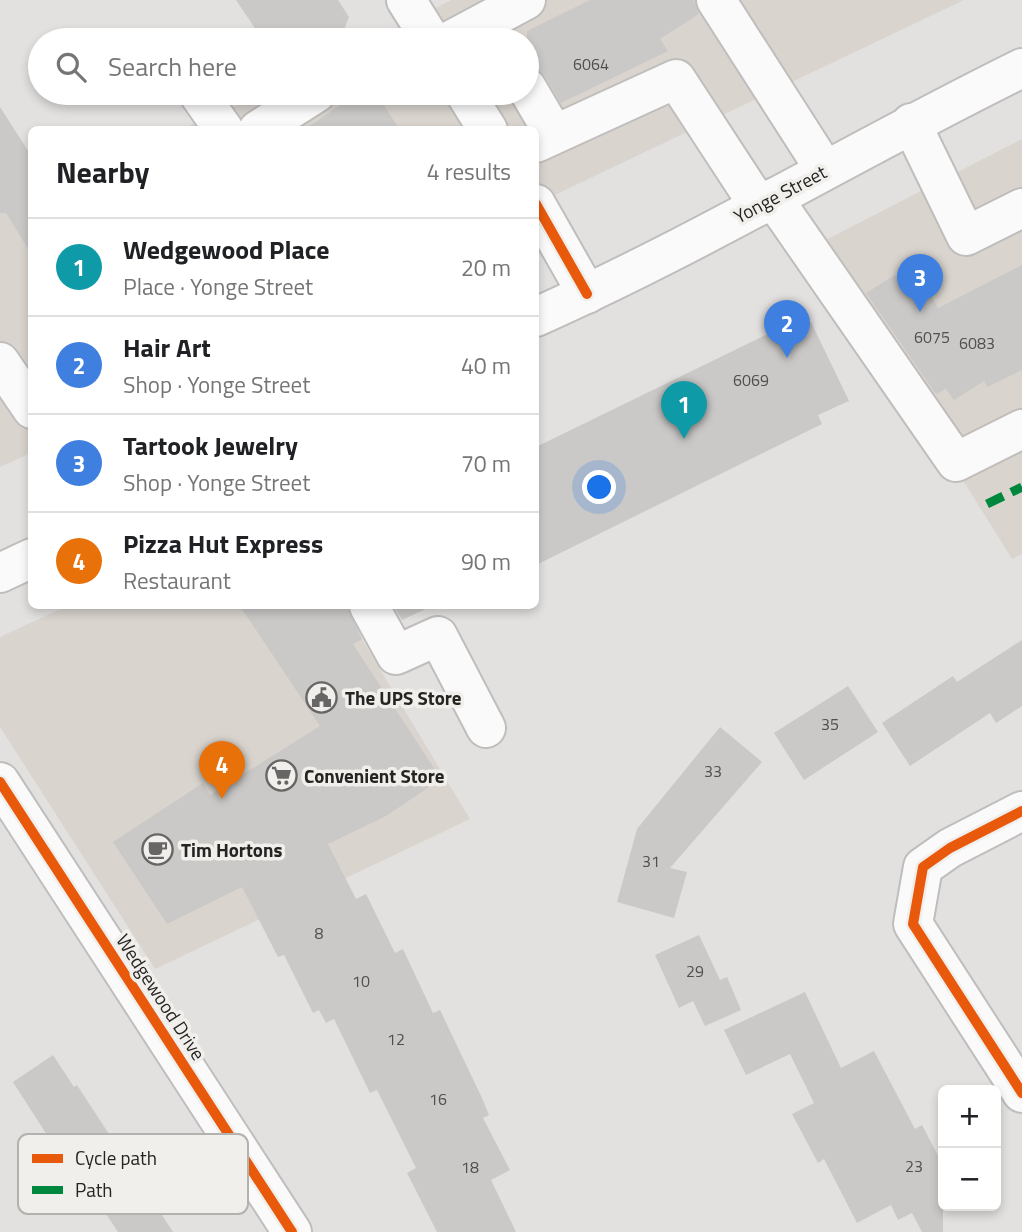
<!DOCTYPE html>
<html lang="en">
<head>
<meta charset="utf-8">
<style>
	:root { --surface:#fff; --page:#f2f2f2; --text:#202124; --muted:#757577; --line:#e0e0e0; --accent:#7c3aed }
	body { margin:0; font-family:"Titillium Web",sans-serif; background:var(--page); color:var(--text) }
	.controls { position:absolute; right:21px; bottom:21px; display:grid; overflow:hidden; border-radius:10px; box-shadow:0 4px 10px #0003 }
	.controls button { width:63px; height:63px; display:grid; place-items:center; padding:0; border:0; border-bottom:2px solid var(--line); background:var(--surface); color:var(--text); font:35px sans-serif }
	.you { position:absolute; left:600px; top:488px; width:24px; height:24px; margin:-18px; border:5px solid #fff; border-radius:50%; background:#1a73e8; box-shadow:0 0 0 10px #1a73e833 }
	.badge { display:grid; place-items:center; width:46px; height:46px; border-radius:50%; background:var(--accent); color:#fff; font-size:23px; font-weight:700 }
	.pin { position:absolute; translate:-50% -58px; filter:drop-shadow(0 2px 4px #0008) }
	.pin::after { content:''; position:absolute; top:37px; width:24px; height:21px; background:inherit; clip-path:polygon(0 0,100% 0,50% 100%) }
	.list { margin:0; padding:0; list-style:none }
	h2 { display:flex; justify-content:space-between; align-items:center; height:91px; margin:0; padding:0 28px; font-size:30px }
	h2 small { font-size:23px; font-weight:400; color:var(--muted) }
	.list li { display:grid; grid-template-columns:46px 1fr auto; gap:21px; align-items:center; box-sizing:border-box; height:98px; padding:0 28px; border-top:2px solid var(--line) }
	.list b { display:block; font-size:26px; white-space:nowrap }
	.list p { margin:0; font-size:23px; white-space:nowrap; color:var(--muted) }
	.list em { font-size:23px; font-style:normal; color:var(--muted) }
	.icon { flex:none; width:38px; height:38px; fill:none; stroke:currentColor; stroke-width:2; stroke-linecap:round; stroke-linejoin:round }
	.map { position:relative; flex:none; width:1022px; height:1232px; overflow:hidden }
	.search { position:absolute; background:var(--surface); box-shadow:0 4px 10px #0003; left:28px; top:28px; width:511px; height:77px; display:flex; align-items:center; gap:18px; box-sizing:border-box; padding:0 24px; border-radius:38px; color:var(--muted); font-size:26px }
	.panel { position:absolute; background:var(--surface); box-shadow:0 4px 10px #0003; left:28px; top:126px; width:511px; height:483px; border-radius:10px }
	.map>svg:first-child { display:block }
</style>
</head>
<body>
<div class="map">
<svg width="1022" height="1232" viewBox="0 0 1022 1232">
	<rect width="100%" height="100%" fill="#e3e1df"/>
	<g fill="#d9d4ce">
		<polygon points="451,0 964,0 536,204 536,130 180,130 215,113 275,93 527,93 527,40 374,40"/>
		<polygon points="1022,139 1022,554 1012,559 816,245"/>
		<polygon points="31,198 31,453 0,467 0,213"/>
		<polygon points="67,606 342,606 470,819 155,969 0,727 0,637"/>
	</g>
	<g fill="#cac9c7">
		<polygon points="236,0 338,0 349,17 340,40 263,40"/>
		<polygon points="590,0 694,0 699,14 660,39 668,51 561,103 545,76 527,65 527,31"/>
		<polygon points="358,93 376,93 400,130 304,130"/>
		<polygon points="0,107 32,157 32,255 6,213 0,213"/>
		<polygon points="1022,265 1022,370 987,387 984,381 954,400 946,389 936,394 866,293 895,275 898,280 917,269 938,308"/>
		<polygon points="811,322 849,401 818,415 822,424 536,565 536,447 776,330 779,338"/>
		<polygon points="240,606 347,606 362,639 353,644 441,779 386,816 328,844 356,899 366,894 395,953 403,949 433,1013 440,1010 482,1098 489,1115 483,1118 510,1170 491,1180 516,1232 437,1232 407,1173 416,1168 377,1090 370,1093 334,1019 326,1023 319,1010 313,1013 284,955 278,957 242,887 167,924 113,842 203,783 210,795 320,726"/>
		<polygon points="394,606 432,606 402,620"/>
		<polygon points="1022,640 1022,706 996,723 990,713 910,766 882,723 953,676 957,682"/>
		<polygon points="848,686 878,732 804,780 774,733"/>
		<polygon points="720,727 762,762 670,868 687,872 674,918 617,902 637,829"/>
		<polygon points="699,935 720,980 727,977 741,1010 705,1026 693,1001 679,1008 655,955"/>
		<polygon points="805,992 841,1068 874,1051 915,1129 922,1125 943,1165 943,1232 922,1232 912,1213 898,1220 891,1205 857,1223 824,1159 818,1163 792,1114 814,1103 790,1054 746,1075 724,1030"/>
		<polygon points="53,1055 74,1087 77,1085 173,1232 118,1232 59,1143 54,1146 13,1082"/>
	</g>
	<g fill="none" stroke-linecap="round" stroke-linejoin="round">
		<defs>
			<g id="minor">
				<polyline points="406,0 431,40"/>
				<polyline points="716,0 825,170"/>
				<polyline points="451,40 526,0"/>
				<polyline points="527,88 554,134"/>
				<polyline points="198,93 224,130"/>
				<polyline points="465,93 488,130"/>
				<polyline points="911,123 966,236 1022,208"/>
				<polyline points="258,130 316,93"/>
				<polyline points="536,143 676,79 759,206"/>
				<polyline points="773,198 956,462 1022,429"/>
				<polyline points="536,204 587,294"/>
				<polyline points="0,362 32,409"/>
				<polyline points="369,606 396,655 438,636 486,728"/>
				<polyline points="0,782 292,1232"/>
				<polyline points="1022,811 950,848 923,867 913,924 1022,1093"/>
			</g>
			<g id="major">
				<path d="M536 317C702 243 859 148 1022 68"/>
				<polyline points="0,573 32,558"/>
			</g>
		</defs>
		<use href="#minor" stroke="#c0bebd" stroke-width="42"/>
		<use href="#major" stroke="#c0bebd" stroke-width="42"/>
		<use href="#minor" stroke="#fbfafa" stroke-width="38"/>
		<use href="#major" stroke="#fbfafa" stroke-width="38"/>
		<polyline stroke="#00873e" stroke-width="9" stroke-dasharray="18 9" stroke-linecap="butt" points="987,504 1022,487"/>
		<defs>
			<g id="cycleway">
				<polyline points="536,204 587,294"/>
				<polyline points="0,782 292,1232"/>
				<polyline points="1022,811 950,848 923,867 913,924 1022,1093"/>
			</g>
		</defs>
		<use href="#cycleway" stroke="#f1efeb" stroke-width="15"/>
		<use href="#cycleway" stroke="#e8590c" stroke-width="10"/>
	</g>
	<defs>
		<symbol id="civic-ring" viewBox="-11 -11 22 22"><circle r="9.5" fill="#f1efeb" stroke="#686665" stroke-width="1.5"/><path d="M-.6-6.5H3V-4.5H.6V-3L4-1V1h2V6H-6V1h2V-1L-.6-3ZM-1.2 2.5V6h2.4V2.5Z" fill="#686665"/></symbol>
		<symbol id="supermarket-ring" viewBox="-11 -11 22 22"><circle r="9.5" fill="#f1efeb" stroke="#686665" stroke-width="1.5"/><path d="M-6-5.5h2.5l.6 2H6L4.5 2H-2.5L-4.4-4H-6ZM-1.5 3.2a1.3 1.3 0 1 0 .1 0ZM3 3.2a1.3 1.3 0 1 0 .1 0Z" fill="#686665"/></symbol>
		<symbol id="cafe-ring" viewBox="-11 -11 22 22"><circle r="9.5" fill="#f1efeb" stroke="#686665" stroke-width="1.5"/><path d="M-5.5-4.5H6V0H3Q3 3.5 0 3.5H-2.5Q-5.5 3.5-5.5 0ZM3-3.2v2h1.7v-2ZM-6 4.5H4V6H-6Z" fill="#686665"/></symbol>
	</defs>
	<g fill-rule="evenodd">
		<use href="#civic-ring" x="304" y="680" width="35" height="35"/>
		<use href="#supermarket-ring" x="264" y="758" width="35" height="35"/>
		<use href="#cafe-ring" x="140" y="832" width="35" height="35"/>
	</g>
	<g text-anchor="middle" stroke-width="7" stroke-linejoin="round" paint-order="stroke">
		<g font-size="16" fill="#504f4e">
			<text x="591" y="70">6064</text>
			<text x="932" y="343">6075</text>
			<text x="977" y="349">6083</text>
			<text x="751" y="386">6069</text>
			<text x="830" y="730">35</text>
			<text x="713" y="777">33</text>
			<text x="651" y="867">31</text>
			<text x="319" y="939">8</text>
			<text x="695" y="977">29</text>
			<text x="361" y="987">10</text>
			<text x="396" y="1045">12</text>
			<text x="438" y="1105">16</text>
			<text x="914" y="1172">23</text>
			<text x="470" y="1173">18</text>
		</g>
		<g font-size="19" fill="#252423" stroke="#f1efeb">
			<text transform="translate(780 194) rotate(-28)" y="7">Yonge Street</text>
			<text transform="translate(161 997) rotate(57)" y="7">Wedgewood Drive</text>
		</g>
		<g font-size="19" font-weight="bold" fill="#252423" stroke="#f1efeb" text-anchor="start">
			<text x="345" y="705">The UPS Store</text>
			<text x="304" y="783">Convenient Store</text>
			<text x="181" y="857">Tim Hortons</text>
		</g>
	</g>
	<rect x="18" y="1134" width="230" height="80" rx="10" fill="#f1efeb" stroke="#b4b2af" stroke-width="2"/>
	<rect x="32" y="1154" width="31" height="9" fill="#e8590c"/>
	<rect x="32" y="1186" width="31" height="8" fill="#00873e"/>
	<g font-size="19" fill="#252423">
		<text x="75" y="1165">Cycle path</text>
		<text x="75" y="1197">Path</text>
	</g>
</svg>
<div class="controls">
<button>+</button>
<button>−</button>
</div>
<div class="you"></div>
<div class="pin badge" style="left:684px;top:439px;background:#0f9aa8">1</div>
<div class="pin badge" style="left:787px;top:358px;background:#3f7fe0">2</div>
<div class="pin badge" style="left:920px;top:312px;background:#3f7fe0">3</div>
<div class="pin badge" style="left:222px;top:799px;background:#e8710a">4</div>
<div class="search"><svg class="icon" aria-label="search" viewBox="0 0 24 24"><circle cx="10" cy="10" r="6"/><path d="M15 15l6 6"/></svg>Search here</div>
<section class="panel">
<h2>Nearby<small>4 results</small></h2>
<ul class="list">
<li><span class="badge" style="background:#0f9aa8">1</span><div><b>Wedgewood Place</b><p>Place · Yonge Street</p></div><em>20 m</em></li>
<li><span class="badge" style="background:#3f7fe0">2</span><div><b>Hair Art</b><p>Shop · Yonge Street</p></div><em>40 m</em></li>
<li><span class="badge" style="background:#3f7fe0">3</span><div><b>Tartook Jewelry</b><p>Shop · Yonge Street</p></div><em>70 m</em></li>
<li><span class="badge" style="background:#e8710a">4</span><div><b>Pizza Hut Express</b><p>Restaurant</p></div><em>90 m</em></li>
</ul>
</section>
</div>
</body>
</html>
